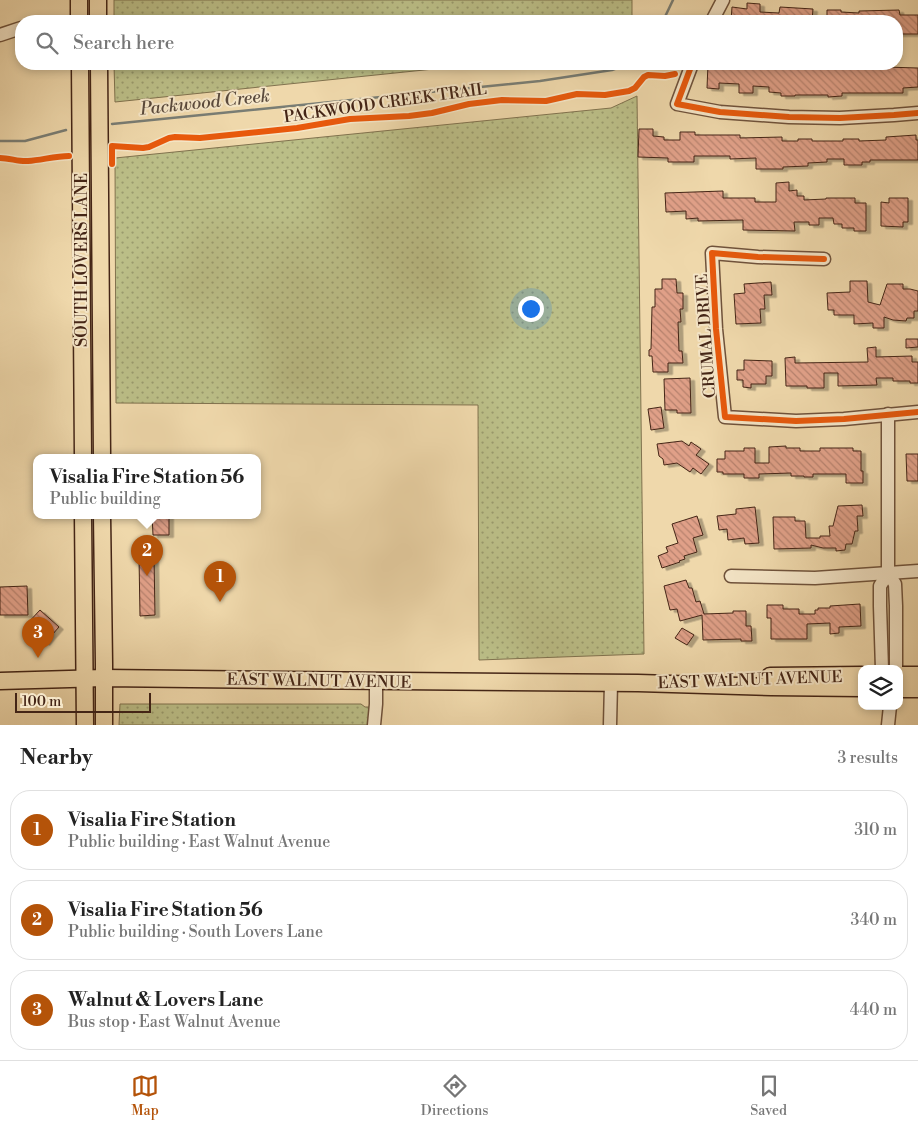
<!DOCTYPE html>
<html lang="en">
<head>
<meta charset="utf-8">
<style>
	:root { --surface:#fff; --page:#f6f6f6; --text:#222; --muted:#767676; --line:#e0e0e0; --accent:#b45309 }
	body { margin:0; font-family:"Libre Bodoni",serif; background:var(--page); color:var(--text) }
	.controls { position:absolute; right:15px; bottom:15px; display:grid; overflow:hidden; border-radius:10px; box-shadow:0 2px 8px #0003 }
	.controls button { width:45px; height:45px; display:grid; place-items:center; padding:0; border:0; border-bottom:1px solid var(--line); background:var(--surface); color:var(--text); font:25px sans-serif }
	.scale { position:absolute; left:15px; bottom:12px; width:136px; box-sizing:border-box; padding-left:5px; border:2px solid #442516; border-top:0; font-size:14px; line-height:18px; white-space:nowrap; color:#442516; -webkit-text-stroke:4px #f5e6c8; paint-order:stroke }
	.you { position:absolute; left:530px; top:308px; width:18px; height:18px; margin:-12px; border:4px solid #fff; border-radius:50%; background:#1a73e8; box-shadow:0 0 0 8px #1a73e833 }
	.badge { display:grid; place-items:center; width:32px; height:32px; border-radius:50%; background:var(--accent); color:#fff; font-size:16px; font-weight:700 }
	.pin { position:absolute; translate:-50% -41px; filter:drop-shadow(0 1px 2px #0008) }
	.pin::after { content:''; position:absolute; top:26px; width:18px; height:15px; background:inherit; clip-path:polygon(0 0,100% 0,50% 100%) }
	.popup { position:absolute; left:33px; top:454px; width:228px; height:65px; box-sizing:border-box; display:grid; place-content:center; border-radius:10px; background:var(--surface); filter:drop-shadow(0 1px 4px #0005); font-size:16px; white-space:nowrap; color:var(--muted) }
	.popup b { font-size:19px; color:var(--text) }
	.popup::after { content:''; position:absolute; left:50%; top:100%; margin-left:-10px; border:10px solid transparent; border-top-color:var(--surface) }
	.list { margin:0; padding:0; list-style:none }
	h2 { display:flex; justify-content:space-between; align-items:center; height:65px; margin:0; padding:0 20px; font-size:21px }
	h2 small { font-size:16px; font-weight:400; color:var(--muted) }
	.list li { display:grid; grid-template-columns:32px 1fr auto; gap:15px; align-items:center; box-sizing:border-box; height:80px; margin:0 10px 10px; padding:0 10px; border:1px solid var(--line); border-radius:20px }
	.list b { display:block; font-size:19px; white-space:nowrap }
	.list p { margin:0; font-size:16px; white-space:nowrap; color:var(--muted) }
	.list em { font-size:16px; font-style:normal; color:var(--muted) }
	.icon { flex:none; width:28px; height:28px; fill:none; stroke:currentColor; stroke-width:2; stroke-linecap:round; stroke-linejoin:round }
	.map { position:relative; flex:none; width:918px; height:725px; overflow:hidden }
	.search { position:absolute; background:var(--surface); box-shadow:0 2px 8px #0003; left:15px; right:15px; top:15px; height:55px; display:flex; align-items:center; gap:12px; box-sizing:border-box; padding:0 18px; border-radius:20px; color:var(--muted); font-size:19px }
	.sheet { height:335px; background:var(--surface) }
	nav { display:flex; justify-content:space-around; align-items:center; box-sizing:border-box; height:70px; border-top:1px solid var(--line); background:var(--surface); font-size:14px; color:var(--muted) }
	nav a { display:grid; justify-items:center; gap:2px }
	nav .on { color:var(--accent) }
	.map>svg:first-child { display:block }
</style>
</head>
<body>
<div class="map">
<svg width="918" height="725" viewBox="0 0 918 725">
	<defs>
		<pattern id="grass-dots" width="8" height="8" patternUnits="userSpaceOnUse" patternTransform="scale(1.25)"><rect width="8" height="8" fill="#bbbe87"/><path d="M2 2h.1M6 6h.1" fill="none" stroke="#9a9a6d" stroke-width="1.8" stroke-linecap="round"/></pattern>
		<pattern id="building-back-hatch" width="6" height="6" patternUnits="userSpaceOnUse" patternTransform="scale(1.25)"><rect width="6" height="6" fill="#e0a088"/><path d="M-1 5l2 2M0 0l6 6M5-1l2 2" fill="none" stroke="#b7826e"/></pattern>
		<filter id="shadow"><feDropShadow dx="4.5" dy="2.5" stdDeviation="0" flood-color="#0004"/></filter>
	</defs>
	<rect width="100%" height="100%" fill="#efd8ab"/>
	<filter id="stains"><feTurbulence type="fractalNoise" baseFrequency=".004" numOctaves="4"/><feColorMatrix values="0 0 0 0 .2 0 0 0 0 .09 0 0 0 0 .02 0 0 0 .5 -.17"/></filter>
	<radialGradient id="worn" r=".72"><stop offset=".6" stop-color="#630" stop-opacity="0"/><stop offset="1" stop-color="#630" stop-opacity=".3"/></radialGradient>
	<g fill="url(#grass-dots)" stroke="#80724e">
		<polygon points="114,0 632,0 632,15 627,21 114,21"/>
		<polygon points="114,64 482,64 115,102"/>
		<polygon points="637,96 644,654 479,660 478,405 116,403 115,158 611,108"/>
		<polygon points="120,704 361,704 365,707 369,707 369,725 119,725"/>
	</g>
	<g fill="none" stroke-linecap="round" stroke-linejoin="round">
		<g stroke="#797d74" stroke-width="2.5">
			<polyline points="663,21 673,0"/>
			<polyline points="112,124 540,81 612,70 628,64"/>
			<polyline points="0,141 25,141 66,130"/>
		</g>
	</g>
	<g fill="url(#building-back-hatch)" stroke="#442516" filter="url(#shadow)">
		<polygon points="747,3 760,4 760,12 779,13 780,7 813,9 812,21 731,21 732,7 747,9"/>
		<polygon points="827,10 841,10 841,12 859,13 859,11 899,10 900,15 918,15 918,34 897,34 897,21 827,21"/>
		<polygon points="708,64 766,64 766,67 800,68 800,64 825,64 825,67 857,66 857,64 884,64 884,67 918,68 918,87 903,88 903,93 842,93 842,96 828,97 828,95 795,95 795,96 781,96 781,93 769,92 769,87 753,86 753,93 739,93 739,84 719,83 719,89 707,88"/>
		<polygon points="639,129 653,129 653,136 664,137 664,140 680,140 680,132 695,132 695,135 740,135 740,138 782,137 782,141 798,141 798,139 812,139 812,141 843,141 843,139 859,139 859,141 886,140 886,137 916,135 916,140 918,140 918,160 870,160 870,162 862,162 862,165 844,165 844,159 827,159 827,162 808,163 808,166 783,167 783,169 756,169 756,158 730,159 730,156 694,156 694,162 668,162 668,158 638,157"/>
		<polygon points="789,182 789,191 797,190 797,196 804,196 804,200 826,199 826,198 855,198 855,203 866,203 866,231 854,231 854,228 842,228 842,224 834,224 833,218 819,218 819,225 809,225 809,222 794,222 795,231 743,230 743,220 698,221 698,218 686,219 686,211 666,212 665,193 723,191 723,198 755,198 755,202 776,202 776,183"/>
		<polygon points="889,198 908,198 908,222 903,222 903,227 881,226 881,202 889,203"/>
		<polygon points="662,279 676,279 677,293 683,293 683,309 680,309 681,322 678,322 679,351 682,351 683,363 668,363 668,372 653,372 652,356 649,356 649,350 651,349 652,307 655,307 655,289 662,289"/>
		<polygon points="850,281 867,281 868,302 880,305 887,284 903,284 903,289 910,289 918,291 918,311 914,311 914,318 907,318 906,321 893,320 884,317 884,328 873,328 873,323 854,324 854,315 834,315 834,310 828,310 827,293 850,292"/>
		<polygon points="771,282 772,295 764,295 765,309 760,309 761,323 736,324 734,294 745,293 744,284"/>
		<polygon points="906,339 918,339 918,347 906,348"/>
		<polygon points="876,347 876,357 912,356 912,362 918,362 918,383 910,383 910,381 893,381 893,378 876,378 877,385 838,386 838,373 824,373 824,388 807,388 807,386 786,386 785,358 795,357 795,363 868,362 867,348"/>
		<polygon points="744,360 772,361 772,376 766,376 766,384 751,384 751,388 743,387 743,380 737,380 737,370 744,370"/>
		<polygon points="690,378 691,413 677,413 677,410 665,410 664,379"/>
		<polygon points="661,407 664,428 651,430 648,409"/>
		<polygon points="682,441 689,446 691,442 701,449 696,455 709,464 701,474 693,468 690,472 677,463 664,465 663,459 659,456 657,444"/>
		<polygon points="786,446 786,448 800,448 800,451 820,451 820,448 853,448 853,451 861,451 861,471 863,471 863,483 846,483 846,474 813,474 813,477 804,477 804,476 791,476 791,473 759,474 759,478 744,478 744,474 723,474 723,472 717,472 717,459 725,459 725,451 744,451 744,448 755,448 755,463 769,463 769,447"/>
		<polygon points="906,454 918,454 918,481 907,481"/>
		<polygon points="862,505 863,516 857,516 858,531 855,531 852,544 846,544 845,550 836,551 836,548 823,548 811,545 811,548 774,549 773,517 795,517 795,521 805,521 806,538 820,538 820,536 830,536 829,526 833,526 838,506"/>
		<polygon points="755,507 759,543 745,544 744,538 728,540 727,529 719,530 717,516 736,514 736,509"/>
		<polygon points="152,515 169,515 169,535 153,535"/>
		<polygon points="697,516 703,535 693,538 697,552 684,556 685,559 679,561 680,562 662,568 658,556 668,552 666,547 678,543 672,524"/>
		<polygon points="139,557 154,557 155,615 140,616"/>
		<polygon points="686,580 689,588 692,588 696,602 700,601 704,614 733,613 733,611 746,611 746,626 751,626 752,641 741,641 741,639 703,640 702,615 680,621 677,609 670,610 664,586"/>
		<polygon points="27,586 28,615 0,615 0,587"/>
		<polygon points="860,604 861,626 839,627 839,633 830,634 830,623 807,624 807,639 771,639 771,618 767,618 767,605 783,605 783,609 799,609 799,614 815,614 815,610 818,610 818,608 830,608 830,606"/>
		<polygon points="40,610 59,627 45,643 26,625"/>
		<polygon points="682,628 694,635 687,645 675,638"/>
	</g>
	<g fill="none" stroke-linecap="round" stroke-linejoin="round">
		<defs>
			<g id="minor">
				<polyline points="712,21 723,0"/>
				<polyline points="0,35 21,28"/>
				<polyline points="692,64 677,104 720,112 789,117 840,118 894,115 918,113"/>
				<polyline points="824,259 758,257 712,253 716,329 725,417 796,421 844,419 918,412"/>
				<polyline points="888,573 895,584 896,606 896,669"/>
				<polyline points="731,576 815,578 918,571"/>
				<polyline points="882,669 880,606 880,586 888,573 888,414"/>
				<polyline points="374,725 376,704 376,681"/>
				<polyline points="610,725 611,683"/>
				<polyline points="888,725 890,706"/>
			</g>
			<g id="major">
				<polyline points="79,0 79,21"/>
				<polyline points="98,0 98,21"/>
				<polyline points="80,64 83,457"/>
				<polyline points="99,64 102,457"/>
				<polyline points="83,515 85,725"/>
				<polyline points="102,515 104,664 104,725"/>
				<polyline points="899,675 918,675"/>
				<polyline points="770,676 862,675"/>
				<polyline points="0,681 104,678 286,680 638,683 771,687 862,688"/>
				<polyline points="899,689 918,689"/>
			</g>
		</defs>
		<use href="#minor" stroke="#6f523b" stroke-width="15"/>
		<use href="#major" stroke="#442516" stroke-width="19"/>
		<use href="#minor" stroke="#f5e6c8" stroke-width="12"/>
		<use href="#major" stroke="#efd8ab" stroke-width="16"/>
		<defs>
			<g id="cycleway">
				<polyline points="692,64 677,104 720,112 789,117 840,118 894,115 918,113"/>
				<path d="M0 158C10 158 19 162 28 161 42 160 55 156 69 156"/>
				<polyline points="112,164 112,146 143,148 149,147 169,138 175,137 200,138 297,128 350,119 409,116 432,113 469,104 502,100 546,101 577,94 605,95 629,91 635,88 644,77 648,75 665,76 675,74"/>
				<polyline points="824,259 758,257 712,253 716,329 725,417 796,421 844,419 918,412"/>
			</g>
		</defs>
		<use href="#cycleway" stroke="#f5e6c8" stroke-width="9"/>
		<use href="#cycleway" stroke="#e8590c" stroke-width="6"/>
	</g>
	<g text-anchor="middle" stroke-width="4" stroke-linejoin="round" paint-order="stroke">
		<g font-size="16" fill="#442516" stroke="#f5e6c8">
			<text transform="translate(385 102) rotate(-8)" y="6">PACKWOOD CREEK TRAIL</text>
			<text transform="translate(81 260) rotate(-90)" y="6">SOUTH LOVERS LANE</text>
			<text transform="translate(705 336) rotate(-94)" y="6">CRUMAL DRIVE</text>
			<text transform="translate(750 679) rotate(-2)" y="6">EAST WALNUT AVENUE</text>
			<text transform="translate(319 680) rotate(1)" y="6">EAST WALNUT AVENUE</text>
		</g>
		<g font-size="18" font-style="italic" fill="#5a4a3d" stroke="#f5e6c8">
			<text transform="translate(205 102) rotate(-6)" y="6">Packwood Creek</text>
		</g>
	</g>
	<rect width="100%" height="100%" filter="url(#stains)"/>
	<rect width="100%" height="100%" fill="url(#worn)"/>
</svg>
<div class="controls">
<button><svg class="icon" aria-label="layers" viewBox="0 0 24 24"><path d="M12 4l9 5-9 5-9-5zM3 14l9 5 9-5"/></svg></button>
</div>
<div class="scale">100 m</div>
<div class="you"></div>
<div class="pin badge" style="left:220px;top:602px">1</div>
<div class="pin badge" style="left:147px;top:576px">2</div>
<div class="popup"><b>Visalia Fire Station 56</b>Public building</div>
<div class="pin badge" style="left:38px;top:658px">3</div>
<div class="search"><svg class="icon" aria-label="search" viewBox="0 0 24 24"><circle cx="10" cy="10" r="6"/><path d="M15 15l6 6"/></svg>Search here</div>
</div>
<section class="sheet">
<h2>Nearby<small>3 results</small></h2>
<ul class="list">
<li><span class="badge">1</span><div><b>Visalia Fire Station</b><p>Public building · East Walnut Avenue</p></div><em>310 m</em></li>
<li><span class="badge">2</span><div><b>Visalia Fire Station 56</b><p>Public building · South Lovers Lane</p></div><em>340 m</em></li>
<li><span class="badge">3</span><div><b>Walnut &amp; Lovers Lane</b><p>Bus stop · East Walnut Avenue</p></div><em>440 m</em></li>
</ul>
</section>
<nav>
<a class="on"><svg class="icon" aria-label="map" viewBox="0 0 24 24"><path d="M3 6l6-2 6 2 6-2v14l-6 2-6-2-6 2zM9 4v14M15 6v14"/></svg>Map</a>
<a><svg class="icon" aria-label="directions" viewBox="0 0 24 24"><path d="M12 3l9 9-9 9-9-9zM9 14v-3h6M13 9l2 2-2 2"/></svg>Directions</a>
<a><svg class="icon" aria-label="saved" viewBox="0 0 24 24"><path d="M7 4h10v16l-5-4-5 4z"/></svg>Saved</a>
</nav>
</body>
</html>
